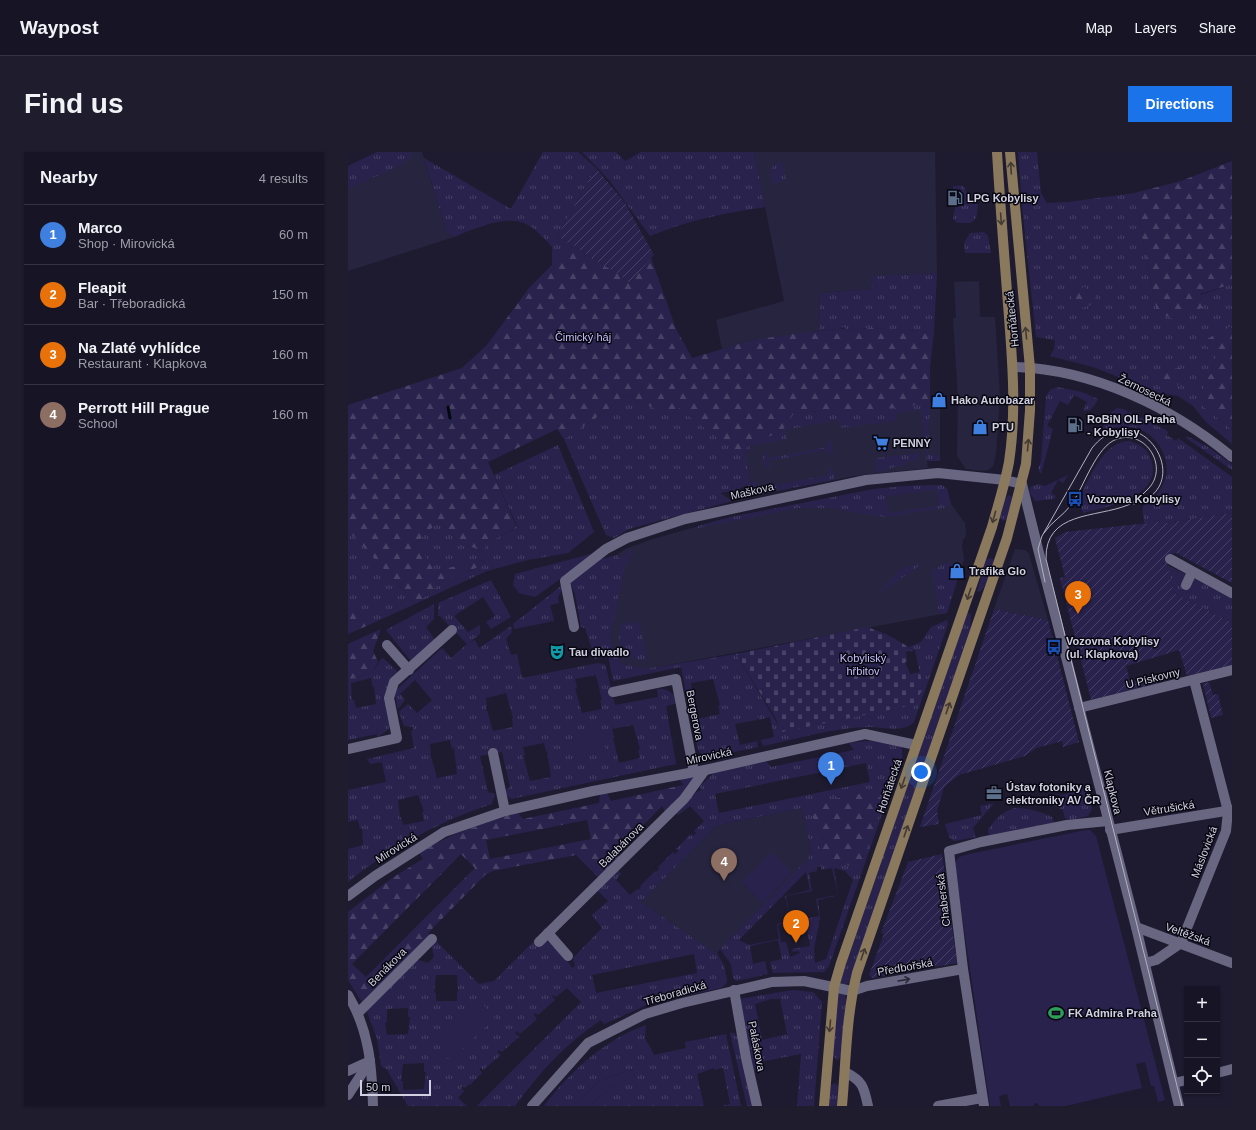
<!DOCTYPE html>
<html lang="en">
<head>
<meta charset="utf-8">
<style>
	:root { --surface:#161425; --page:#1f1d2d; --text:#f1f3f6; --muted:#9e9ea7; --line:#353342; --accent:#1a73e8 }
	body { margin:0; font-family:Helvetica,sans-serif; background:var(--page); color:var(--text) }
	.controls { position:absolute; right:12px; bottom:12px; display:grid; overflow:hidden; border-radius:0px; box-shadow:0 1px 3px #0004 }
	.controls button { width:36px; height:36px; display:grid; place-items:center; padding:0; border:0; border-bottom:1px solid var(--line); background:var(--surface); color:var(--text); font:20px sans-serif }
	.scale { position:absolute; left:12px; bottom:10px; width:71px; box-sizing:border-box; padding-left:4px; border:2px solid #d1d0e0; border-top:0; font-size:11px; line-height:14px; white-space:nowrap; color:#d1d0e0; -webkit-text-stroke:3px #080711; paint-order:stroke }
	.you { position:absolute; left:573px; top:620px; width:14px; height:14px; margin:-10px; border:3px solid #fff; border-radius:50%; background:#1a73e8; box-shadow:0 0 0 6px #1a73e833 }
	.badge { display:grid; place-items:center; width:26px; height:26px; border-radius:50%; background:var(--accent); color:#fff; font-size:13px; font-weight:700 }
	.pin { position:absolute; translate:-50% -33px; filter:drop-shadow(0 1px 2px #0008) }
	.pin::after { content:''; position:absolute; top:21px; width:14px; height:12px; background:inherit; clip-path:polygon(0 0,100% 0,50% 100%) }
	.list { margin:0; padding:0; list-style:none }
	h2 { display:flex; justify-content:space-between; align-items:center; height:52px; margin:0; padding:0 16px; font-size:17px }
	h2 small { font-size:13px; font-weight:400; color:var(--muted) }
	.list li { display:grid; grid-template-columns:26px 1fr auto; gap:12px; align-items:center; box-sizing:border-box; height:60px; padding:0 16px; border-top:1px solid var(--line) }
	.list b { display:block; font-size:15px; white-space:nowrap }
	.list p { margin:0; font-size:13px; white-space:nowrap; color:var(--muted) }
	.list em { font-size:13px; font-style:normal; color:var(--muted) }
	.icon { flex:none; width:22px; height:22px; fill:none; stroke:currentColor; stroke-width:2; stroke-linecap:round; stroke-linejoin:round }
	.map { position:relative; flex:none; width:884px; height:954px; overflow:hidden; border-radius:0px }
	header { display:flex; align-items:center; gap:24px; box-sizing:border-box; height:56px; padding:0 20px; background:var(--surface); border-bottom:1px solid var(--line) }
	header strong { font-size:19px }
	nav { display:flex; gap:22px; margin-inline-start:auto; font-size:14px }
	.intro { display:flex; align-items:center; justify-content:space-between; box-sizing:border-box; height:96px; padding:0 24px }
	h1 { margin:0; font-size:28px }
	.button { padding:10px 18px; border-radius:0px; background:var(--accent); color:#fff; font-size:14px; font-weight:700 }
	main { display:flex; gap:24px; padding:0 24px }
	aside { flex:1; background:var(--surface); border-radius:0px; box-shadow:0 1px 3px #0004 }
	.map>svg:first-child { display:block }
</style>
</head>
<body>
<header>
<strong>Waypost</strong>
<nav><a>Map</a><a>Layers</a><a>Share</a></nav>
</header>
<div class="intro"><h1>Find us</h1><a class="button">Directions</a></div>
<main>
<aside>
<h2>Nearby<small>4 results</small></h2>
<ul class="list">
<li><span class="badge" style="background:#3f7fe0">1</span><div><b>Marco</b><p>Shop · Mirovická</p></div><em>60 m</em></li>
<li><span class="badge" style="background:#e8710a">2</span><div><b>Fleapit</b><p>Bar · Třeboradická</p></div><em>150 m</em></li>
<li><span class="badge" style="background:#e8710a">3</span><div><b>Na Zlaté vyhlídce</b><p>Restaurant · Klapkova</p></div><em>160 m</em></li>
<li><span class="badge" style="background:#8d6e63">4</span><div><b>Perrott Hill Prague</b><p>School</p></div><em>160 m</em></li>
</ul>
</aside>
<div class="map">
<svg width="884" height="954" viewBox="0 0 884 954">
	<defs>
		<pattern id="grass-tufts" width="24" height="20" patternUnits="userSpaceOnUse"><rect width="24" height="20" fill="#29224d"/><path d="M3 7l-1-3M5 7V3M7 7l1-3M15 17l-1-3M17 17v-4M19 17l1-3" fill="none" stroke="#474166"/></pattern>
		<pattern id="forest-firs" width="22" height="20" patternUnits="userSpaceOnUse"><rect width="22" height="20" fill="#29224d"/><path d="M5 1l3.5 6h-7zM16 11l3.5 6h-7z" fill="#474166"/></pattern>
		<pattern id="cemetery-stones" width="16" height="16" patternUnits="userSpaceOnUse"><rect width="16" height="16" fill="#29224d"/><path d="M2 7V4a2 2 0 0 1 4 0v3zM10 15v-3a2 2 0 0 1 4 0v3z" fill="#474166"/></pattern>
		<pattern id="garden-furrows" width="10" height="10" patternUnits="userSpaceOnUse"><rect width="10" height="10" fill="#29224d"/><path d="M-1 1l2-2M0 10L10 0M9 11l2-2" fill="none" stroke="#474166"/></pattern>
	</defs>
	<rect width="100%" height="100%" fill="#1e1b31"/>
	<g fill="#27243f">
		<polygon points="52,0 74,0 99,81 106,85 0,119 0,27"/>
		<polygon points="406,0 587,0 589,121 523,124 524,137 472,141 471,179 404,188 374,197 368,168 436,149"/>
		<polygon points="631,129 632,165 647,165 652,245 648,302 645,314 640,318 634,319 618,317 609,304 610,248 605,166 608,166 606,130"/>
		<polygon points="582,251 592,252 592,309 579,309 580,316 506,324 414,342 404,339 400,335 397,300 403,299 402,293 435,278 446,261"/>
		<polygon points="594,333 599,337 603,352 617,371 618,384 615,388 614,394 616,407 599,461 288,519 267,510 259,467 269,403 277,397 305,387 383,365 526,337 556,334"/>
		<polygon points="667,397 677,398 681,402 700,468 646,457"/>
		<polygon points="454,656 463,699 460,708 369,800 364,799 293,750 366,676 371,673"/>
	</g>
	<g fill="url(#grass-tufts)" fill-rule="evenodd">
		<polygon points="29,0 63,0 63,5 51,14 0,37 0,14"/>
		<path d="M195 0H230L248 16 209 84 225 94 204 108V95C197 87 188 77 178 72 158 62 125 77 106 85L99 81 76 6 163 57Z"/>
		<path d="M234 0H268L277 9 293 0H406L417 55C377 61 340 68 302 84L262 29Z"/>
		<polygon points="670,0 689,0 693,41 699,51 720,50 786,41 809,161 824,166 853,156 852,143 884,132 884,176 881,175 869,202 863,222 855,229 855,254 884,278 884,292 858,270 845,254 830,244 812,241 745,215 702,204 706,197 707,188 688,185 674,54"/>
		<path d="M431 10 434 11 438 28 424 32C422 22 421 15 431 10Z"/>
		<path d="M605 34C618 33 615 34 620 43 622 47 627 50 630 53L628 66 623 71H610L605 67 609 45 605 38Z"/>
		<polygon points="636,80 640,84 643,101 617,101 616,91 622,81"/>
		<polygon points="589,121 586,180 525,176 498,178 496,175 492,176 490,178 471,179 472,141 524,137 523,124"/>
		<path d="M709 235 734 240 750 247C746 254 744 260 735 259L739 250 726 243 720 253 712 249 699 274 705 277 693 322 690 317 693 309 698 244 702 238Z"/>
		<polygon points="277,243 322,263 335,253 389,299 435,278 446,261 476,259 506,261 582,251 580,303 591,303 592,309 579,309 573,258 548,261 549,269 492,276 490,268 437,278 439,287 402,294 403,299 397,300 402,331 409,330 410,336 481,323 480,315 485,318 487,322 485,328 414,342 404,339 399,333 389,338 372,341 384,349 281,377 266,386 258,383 216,287 258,259"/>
		<path d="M769 256 775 257 816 277 820 280 819 283 828 289 830 286 884 325V361L818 371H796C796 367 793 357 796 353 797 351 799 351 801 350 809 344 816 334 818 324 823 296 798 270 770 275 762 276 756 280 750 284L762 261Z"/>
		<polygon points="839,284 860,295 884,312 884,318 838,286"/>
		<polygon points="479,288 484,290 485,300 483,304 480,298 421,309 422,316 416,313 415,303 419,299 420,306 480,295"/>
		<path d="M781 289C792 292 800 297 803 308 816 345 758 355 735 361L730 348C742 327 754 290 781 289Z"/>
		<polygon points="210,293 246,380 220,401 180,408 139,419 21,473 0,449 0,378 68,452 92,431 135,413 136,408 86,420 69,390 91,369 113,392 127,396 136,401 137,391 170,376 146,323"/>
		<path d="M571 301 572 304 569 309H558L557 313C546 313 540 319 529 320L528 306Z"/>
		<polygon points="720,323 715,331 710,328 703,341 708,344 706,347 687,349 682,341 682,335 690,332 697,334"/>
		<path d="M594 333 599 337 603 352 595 356 537 365 482 356H449L350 376V374L383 365 526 337 556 334ZM589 338 591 354 540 361 538 344Z"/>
		<polygon points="661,343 664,345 660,367 655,369 652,365 657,347"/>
		<path d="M281 398H286L277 415 262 483 265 498 274 512 297 517 388 502 430 573 575 537 567 498 561 495 573 490 583 475 599 468 600 472 566 570C554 582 535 574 519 575 484 576 449 587 415 594L413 588 426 585 422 565 411 568 410 564 409 568 387 572 392 593 409 589 410 595 357 606 350 598 342 559 348 558 350 567 372 562 370 554 372 553 365 527 343 531 345 554 341 556 333 515 265 529 260 504 247 507 237 476 233 475 227 442 222 430 250 408 269 403 272 407Z"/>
		<polygon points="243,402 243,405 187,445 171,441 165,433 167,422"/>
		<polygon points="642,406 646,408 636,435 633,439 629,440 638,407"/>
		<polygon points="599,410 605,411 603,420 611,422 599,461 591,462 584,419"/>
		<polygon points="575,411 529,443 552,417"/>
		<polygon points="819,413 884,446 884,471 826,441"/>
		<path d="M143 428 163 465 143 477 138 470 147 464 135 445 106 464 120 480 132 473V482L122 490 127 488 131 496 163 474 164 480 158 487 163 503 169 502 174 526 250 511 256 512 258 515 267 553 310 545 309 537C319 536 327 541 329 551L318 554 328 612 163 647 155 640 162 635 154 600 132 604 140 640 147 642 144 652C92 669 42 696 0 730V697L15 693 14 676 12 677 10 668 0 670V638L38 630 34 610 22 612 19 607 66 596 63 579 65 578V575L56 574 51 560 60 552 69 561 84 548 67 528 52 542 57 548 50 557 47 544 48 538 94 496 103 506 119 492 92 464H90V451ZM248 523 254 548H252L254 557 234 561 227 536H229L227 527ZM158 541 165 566 164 567 165 575 145 579 138 555 139 554 138 546ZM285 573 292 597 290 598 292 606 271 611 265 586 266 585 264 577ZM102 588 104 597 106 596 109 622 89 626 82 601H83L82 592ZM196 591 198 599H199L203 625 182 629 175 604 177 603 175 595ZM70 643 76 660H74L76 669 55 673 53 665H52L50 648Z"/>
		<polygon points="213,434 214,438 210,445 211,451 202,453 206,469 166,477 165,472"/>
		<polygon points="86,452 86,467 78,475 87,488 63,509 38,478"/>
		<polygon points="619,461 623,462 622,478 501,830 497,833 493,832 493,827"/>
		<polygon points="291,470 299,509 289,508 276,501 271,488 272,472"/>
		<path d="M35 506 51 521C25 545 44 549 41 577L30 585 29 582 0 588V529L1 527 24 521 33 507ZM23 526 25 535H26L28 552 8 556 6 548H4L3 531Z"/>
		<path d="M518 589C529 589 546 588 554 596V605L481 814 476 820 425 821 422 810 434 807 430 788 402 794 405 812 417 809 420 822 388 829 385 826 383 812 372 797 369 801 376 813 379 828 378 832 372 836 301 852 256 872 253 868C218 891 191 921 167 954H129L233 850 219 836 208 845 206 843 204 844 207 848 190 863 187 861 186 863 189 867 172 882 169 879 167 881 171 885 154 900 151 898 149 900 153 903 135 918 133 916 131 917 134 921 122 933 121 932 117 936 115 934 113 936 116 939 110 946 119 954H60L39 918 33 914 29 887 18 857 67 807 80 811 86 805 83 792 87 788 131 832 146 829 186 789 201 790 217 805 224 816 227 814 225 806 254 776 244 763 260 749 249 738 270 718 273 722 268 728 282 743 289 737 290 738 293 735 292 734 307 719 308 720 311 717 310 715 325 700 327 702 330 699 328 697 343 682 345 684 348 681 346 679 356 669 342 654 330 663 328 660 347 641 353 638 352 634 367 620 417 608 423 615 506 598 501 591ZM518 611 522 630 371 661 367 642ZM454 656 463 699 460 707 369 800 364 799 293 750 366 676 371 673ZM473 714V718L484 716 490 743 468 747 471 764 457 767 462 794 444 797 445 800 450 799 452 801 442 805 438 790H433L430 773 443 770 438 744 464 739 461 721 469 719V715ZM486 716 497 719 505 728 478 807 467 811 466 797 472 766 470 748 490 743ZM458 720 462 738 437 744 443 769 429 772 431 787 401 793 391 788ZM346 802 349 821 248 841 244 823ZM88 823H109L110 840 109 841V849H88V841L86 840ZM60 856V865H62L60 882 39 883 37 871 39 870V857ZM76 911V920H78L76 937 55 938V929H53L55 912Z"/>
		<polygon points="738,636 744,657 740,664 721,668 717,666 715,658 696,649"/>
		<polygon points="646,651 625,676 628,685 606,689 601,685 597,672 634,663 632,654"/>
		<path d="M666 656C680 656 691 659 704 665L706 671 641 683 640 678C647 667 653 661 666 656Z"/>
		<path d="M445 838 465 840 474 850 466 954H449L453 902 411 910 412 919 406 918 403 912 391 847ZM423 847H432L439 882 414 888 407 852Z"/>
		<polygon points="492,840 497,841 498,846 493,905 489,908 485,904 489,844"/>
		<path d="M298 873 297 886 306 903 338 896 337 890 378 882 393 954H374L382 952 375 916 366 918V916L349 922 356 954H241L265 934 286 924 283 917 250 930 225 954H196C223 919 256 888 298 873Z"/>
		<polygon points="382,881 386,881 391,887 404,954 399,954"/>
		<polygon points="487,931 490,934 489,954 480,954 483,933"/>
	</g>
	<g fill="url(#forest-firs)" fill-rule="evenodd">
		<polygon points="884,9 884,132 852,142 854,156 824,166 809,161 786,41 833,29"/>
		<polygon points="225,94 273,124 281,131 303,106 328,177 344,206 404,188 460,180 490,178 492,176 499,178 525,176 586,180 582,215 582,251 506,261 476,259 446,261 435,278 389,300 339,263 335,253 322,263 277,243 258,259 216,287 209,277 140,310 169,376 138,391 136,401 127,396 113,392 91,369 69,390 86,419 136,408 135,413 92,431 68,452 0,378 0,253 114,216 139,193 181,136 204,113 204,108"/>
		<polygon points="737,135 748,143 744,152 734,156 728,152 723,145 728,137"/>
		<polygon points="882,175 884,176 884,278 855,254 855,229 863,222 869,202 853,190"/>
		<path d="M835 216 838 228C828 235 821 236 809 234L812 223 821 217Z"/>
		<polygon points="0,449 21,473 0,482"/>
		<polygon points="33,477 25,499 30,510 24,521 1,527 0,529 0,492"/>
		<path d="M350 623 318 661 314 654 269 700 272 707 252 727 228 703 145 719 137 723 80 781 83 784 15 852 0 828V760L44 726 75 707 71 700 109 681 169 660 175 667 251 651 252 642 259 641 263 649 335 633 331 626ZM239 668 243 687 142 707 138 688ZM113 702 127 716 18 825 4 812Z"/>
		<polygon points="525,639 536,650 512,717 474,704 462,652"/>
	</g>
	<polygon fill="url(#cemetery-stones)" points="519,475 538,482 566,498 558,500 559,510 557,510 562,522 572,520 575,537 565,553 434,580 427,565 388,502"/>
	<g fill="#29224d">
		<polygon points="254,581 258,599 228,604 224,587"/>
		<path d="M738 678H742L748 684 817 948 810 950 806 934H803L797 910 788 912 794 936 718 954H691L690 951 686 952V954H662L659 942 651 944 653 954H642L607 715C607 705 613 704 621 702Z"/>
		<polygon points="424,700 444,720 414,751 394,730"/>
		<polygon points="133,850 147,866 104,907 94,905 92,889"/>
		<polygon points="283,917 287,924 265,934 241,954 225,954 250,930"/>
	</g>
	<g fill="url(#garden-furrows)">
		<polygon points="248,16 277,51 306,103 281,131 273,124 209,84"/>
		<polygon points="884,361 884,431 828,401 817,404 826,441 884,471 884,513 839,524 831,498 778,514 782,530 807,526 809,532 743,548 712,426 717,425 707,386 717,380 810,370 818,371"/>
		<polygon points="646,457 700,468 731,590 715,595 714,589 688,596 677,604 611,623 596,635 589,659 591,672 572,675"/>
		<polygon points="861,530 865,543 870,542 875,563 863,566 855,532"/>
		<polygon points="594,702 609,811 524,826 521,823 536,782 533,781 560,710"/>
	</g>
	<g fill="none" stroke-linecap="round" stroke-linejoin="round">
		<polyline stroke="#010b0e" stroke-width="3" points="100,255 102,266"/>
		<g stroke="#686681" stroke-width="10">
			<polyline points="822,407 884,441"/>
			<polyline points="838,433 844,420"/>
			<polyline points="226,475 217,429 258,397 279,386 337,367 518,328 590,321 657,328"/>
			<polyline points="39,493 61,518"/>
			<polyline points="265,540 328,527 346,620"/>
			<polyline points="731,556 884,518"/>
			<polyline points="0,597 49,586 41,546 46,530 104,478"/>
			<polyline points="145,601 157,659"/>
			<polyline points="762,678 884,658"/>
			<polyline points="0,744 27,724 96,680 157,659 245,639 357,618 517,582 568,593"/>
			<polyline points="788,775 884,811"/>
			<polyline points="200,781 220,804"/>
			<polyline points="191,790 336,647 357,618"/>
			<polyline points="797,811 808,808 833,791 878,679 880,659 846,528"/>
			<polyline points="386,838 398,906 409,954"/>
			<path d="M0 843C21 878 24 914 25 954"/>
			<polyline points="11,860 84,787"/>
			<polyline points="0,919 22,909"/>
			<path d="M497 920C515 929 516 935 520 954"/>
			<polyline points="869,921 884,917"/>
			<polyline points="826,931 839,928"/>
			<polyline points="0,943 22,909"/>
			<polyline points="184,954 240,891 297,862 334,851 424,830 456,829 504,839 519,834 615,817"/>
			<polyline points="590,954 634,946"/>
			<polyline points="636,954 615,817 601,699 633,690 719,673 760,669"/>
		</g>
		<g stroke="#686681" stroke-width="10">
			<path d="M665 215C744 217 824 255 884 305"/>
			<polyline points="657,328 674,332 690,397 788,775 831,954"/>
		</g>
		<g stroke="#8b795d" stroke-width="10">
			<path d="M476 954 486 835 493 811 644 375C650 353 657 332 661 310 669 258 664 204 660 152 656 101 652 51 649 0"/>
			<path d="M494 954C498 910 498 864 509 821L659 386 678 312 682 258V216L662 0"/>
		</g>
		<g stroke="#b3b2c3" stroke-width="1">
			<path d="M696 381C703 370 715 364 723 353 736 335 748 294 769 287 799 277 822 317 799 338 794 343 787 350 780 353 748 366 697 359 698 407L834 954"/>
			<path d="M697 430 690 397 694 384 744 296C791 238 852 335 786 352"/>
		</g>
	</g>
	<defs><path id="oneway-shaft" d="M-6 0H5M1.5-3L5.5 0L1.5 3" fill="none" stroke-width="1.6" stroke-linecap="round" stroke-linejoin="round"/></defs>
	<g stroke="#433a33">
		<use href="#oneway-shaft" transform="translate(663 16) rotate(-93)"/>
		<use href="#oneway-shaft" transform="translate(653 67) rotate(86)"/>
		<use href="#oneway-shaft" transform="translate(678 181) rotate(-96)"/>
		<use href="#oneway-shaft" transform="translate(680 293) rotate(-85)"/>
		<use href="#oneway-shaft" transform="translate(646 365) rotate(106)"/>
		<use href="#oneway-shaft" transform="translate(621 442) rotate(108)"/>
		<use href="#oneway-shaft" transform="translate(600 556) rotate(-71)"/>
		<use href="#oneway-shaft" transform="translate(555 631) rotate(109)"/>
		<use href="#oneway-shaft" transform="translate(558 679) rotate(-71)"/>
		<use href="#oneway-shaft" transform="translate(515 802) rotate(-71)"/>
		<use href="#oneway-shaft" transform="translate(482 874) rotate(95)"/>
	</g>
	<use stroke="#2a2838" href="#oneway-shaft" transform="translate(556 828) rotate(-10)"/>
	<defs>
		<symbol id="fuel-bare" viewBox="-9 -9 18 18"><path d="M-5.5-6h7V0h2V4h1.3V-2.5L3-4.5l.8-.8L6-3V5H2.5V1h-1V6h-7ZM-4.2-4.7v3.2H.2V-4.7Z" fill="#5c6f8a" stroke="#080711" stroke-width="2.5" paint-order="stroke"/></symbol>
		<symbol id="shop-bare" viewBox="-9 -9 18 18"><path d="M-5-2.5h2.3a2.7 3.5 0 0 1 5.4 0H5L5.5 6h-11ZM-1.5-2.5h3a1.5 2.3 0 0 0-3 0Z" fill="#3f7fe0" stroke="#080711" stroke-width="2.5" paint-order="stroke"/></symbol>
		<symbol id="supermarket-bare" viewBox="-9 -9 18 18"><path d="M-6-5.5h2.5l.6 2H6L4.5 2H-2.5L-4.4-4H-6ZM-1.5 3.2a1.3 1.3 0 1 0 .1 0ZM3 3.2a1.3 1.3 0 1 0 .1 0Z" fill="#3f7fe0" stroke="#080711" stroke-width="2.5" paint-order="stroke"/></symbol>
		<symbol id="bus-bare" viewBox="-9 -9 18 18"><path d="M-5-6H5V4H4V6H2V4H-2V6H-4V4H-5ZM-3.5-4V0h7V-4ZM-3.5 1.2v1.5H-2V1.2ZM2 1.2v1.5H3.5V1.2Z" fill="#1a4fb4" stroke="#080711" stroke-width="2.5" paint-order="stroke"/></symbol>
		<symbol id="theatre-bare" viewBox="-9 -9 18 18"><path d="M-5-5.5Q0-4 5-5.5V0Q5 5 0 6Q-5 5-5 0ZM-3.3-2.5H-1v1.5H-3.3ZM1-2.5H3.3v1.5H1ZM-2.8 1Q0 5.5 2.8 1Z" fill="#0f9aa8" stroke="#080711" stroke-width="2.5" paint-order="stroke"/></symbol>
		<symbol id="office-bare" viewBox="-9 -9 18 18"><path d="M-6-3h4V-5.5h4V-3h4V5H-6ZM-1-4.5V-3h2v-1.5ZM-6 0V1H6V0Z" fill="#5c6f8a" stroke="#080711" stroke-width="2.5" paint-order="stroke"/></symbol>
		<symbol id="stadium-bare" viewBox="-9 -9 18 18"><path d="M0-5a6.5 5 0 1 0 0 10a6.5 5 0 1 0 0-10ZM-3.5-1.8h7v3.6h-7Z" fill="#2e9e5b" stroke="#080711" stroke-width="2.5" paint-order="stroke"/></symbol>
	</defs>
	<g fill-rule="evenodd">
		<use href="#fuel-bare" x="596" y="35" width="22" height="22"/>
		<use href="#shop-bare" x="580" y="237" width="22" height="22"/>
		<use href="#fuel-bare" x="716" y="262" width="22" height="22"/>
		<use href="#shop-bare" x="621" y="264" width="22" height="22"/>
		<use href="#supermarket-bare" x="522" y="280" width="22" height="22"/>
		<use href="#bus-bare" x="716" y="336" width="22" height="22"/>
		<use href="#shop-bare" x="598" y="408" width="22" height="22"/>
		<use href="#bus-bare" x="695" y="484" width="22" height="22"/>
		<use href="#theatre-bare" x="198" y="489" width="22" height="22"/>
		<use href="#office-bare" x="635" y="630" width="22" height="22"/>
		<use href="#stadium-bare" x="697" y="850" width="22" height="22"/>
	</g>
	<g text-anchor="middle" stroke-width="3" stroke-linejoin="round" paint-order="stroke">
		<g font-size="11" font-weight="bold" fill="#d1d0e0" stroke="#080711" text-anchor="start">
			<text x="619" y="50">LPG Kobylisy</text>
			<text x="603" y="252">Hako Autobazar</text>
			<text x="739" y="271">RoBiN OIL Praha<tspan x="739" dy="13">- Kobylisy</tspan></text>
			<text x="644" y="279">PTU</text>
			<text x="545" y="295">PENNY</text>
			<text x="739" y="351">Vozovna Kobylisy</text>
			<text x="621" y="423">Trafika Glo</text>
			<text x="718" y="493">Vozovna Kobylisy<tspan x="718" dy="13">(ul. Klapkova)</tspan></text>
			<text x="221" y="504">Tau divadlo</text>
			<text x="658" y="639">Ústav fotoniky a<tspan x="658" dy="13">elektroniky AV ČR</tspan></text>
			<text x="720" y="865">FK Admira Praha</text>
		</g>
		<g font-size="11" fill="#d1d0e0" stroke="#080711">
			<text transform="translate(664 167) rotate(-96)" y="4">Horňátecká</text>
			<text transform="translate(797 238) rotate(26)" y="4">Žernosecká</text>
			<text transform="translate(404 339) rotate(-13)" y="4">Maškova</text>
			<text transform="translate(805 526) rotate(-14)" y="4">U Pískovny</text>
			<text transform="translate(347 563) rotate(79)" y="4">Bergerova</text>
			<text transform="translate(361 604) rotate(-12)" y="4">Mirovická</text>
			<text transform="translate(541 634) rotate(-71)" y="4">Horňátecká</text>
			<text transform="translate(765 640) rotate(76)" y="4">Klapkova</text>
			<text transform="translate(821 656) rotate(-9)" y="4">Větrušická</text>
			<text transform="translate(273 693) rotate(-45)" y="4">Balabánova</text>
			<text transform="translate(48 696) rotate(-32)" y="4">Mirovická</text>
			<text transform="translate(856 700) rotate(-69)" y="4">Máslovická</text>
			<text transform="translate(595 748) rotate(-97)" y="4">Chaberská</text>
			<text transform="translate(840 782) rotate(20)" y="4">Veltěžská</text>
			<text transform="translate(39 815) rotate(-45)" y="4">Benákova</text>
			<text transform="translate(557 815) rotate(-10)" y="4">Předbořská</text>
			<text transform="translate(327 841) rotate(-16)" y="4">Třeboradická</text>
			<text transform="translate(409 894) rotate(79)" y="4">Paláskova</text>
		</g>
		<g font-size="11" fill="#c3bef8" stroke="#080711">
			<text x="235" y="189">Čimický háj</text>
			<text x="515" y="510">Kobyliský<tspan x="515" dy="13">hřbitov</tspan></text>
		</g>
	</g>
</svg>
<div class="controls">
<button>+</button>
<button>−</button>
<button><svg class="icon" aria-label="locate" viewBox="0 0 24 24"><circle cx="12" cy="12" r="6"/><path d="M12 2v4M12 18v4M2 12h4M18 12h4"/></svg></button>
</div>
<div class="scale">50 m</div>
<div class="you"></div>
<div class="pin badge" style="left:483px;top:633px;background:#3f7fe0">1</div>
<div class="pin badge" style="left:448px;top:791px;background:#e8710a">2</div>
<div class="pin badge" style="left:730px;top:462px;background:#e8710a">3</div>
<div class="pin badge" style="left:376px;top:729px;background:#8d6e63">4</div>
</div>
</main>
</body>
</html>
